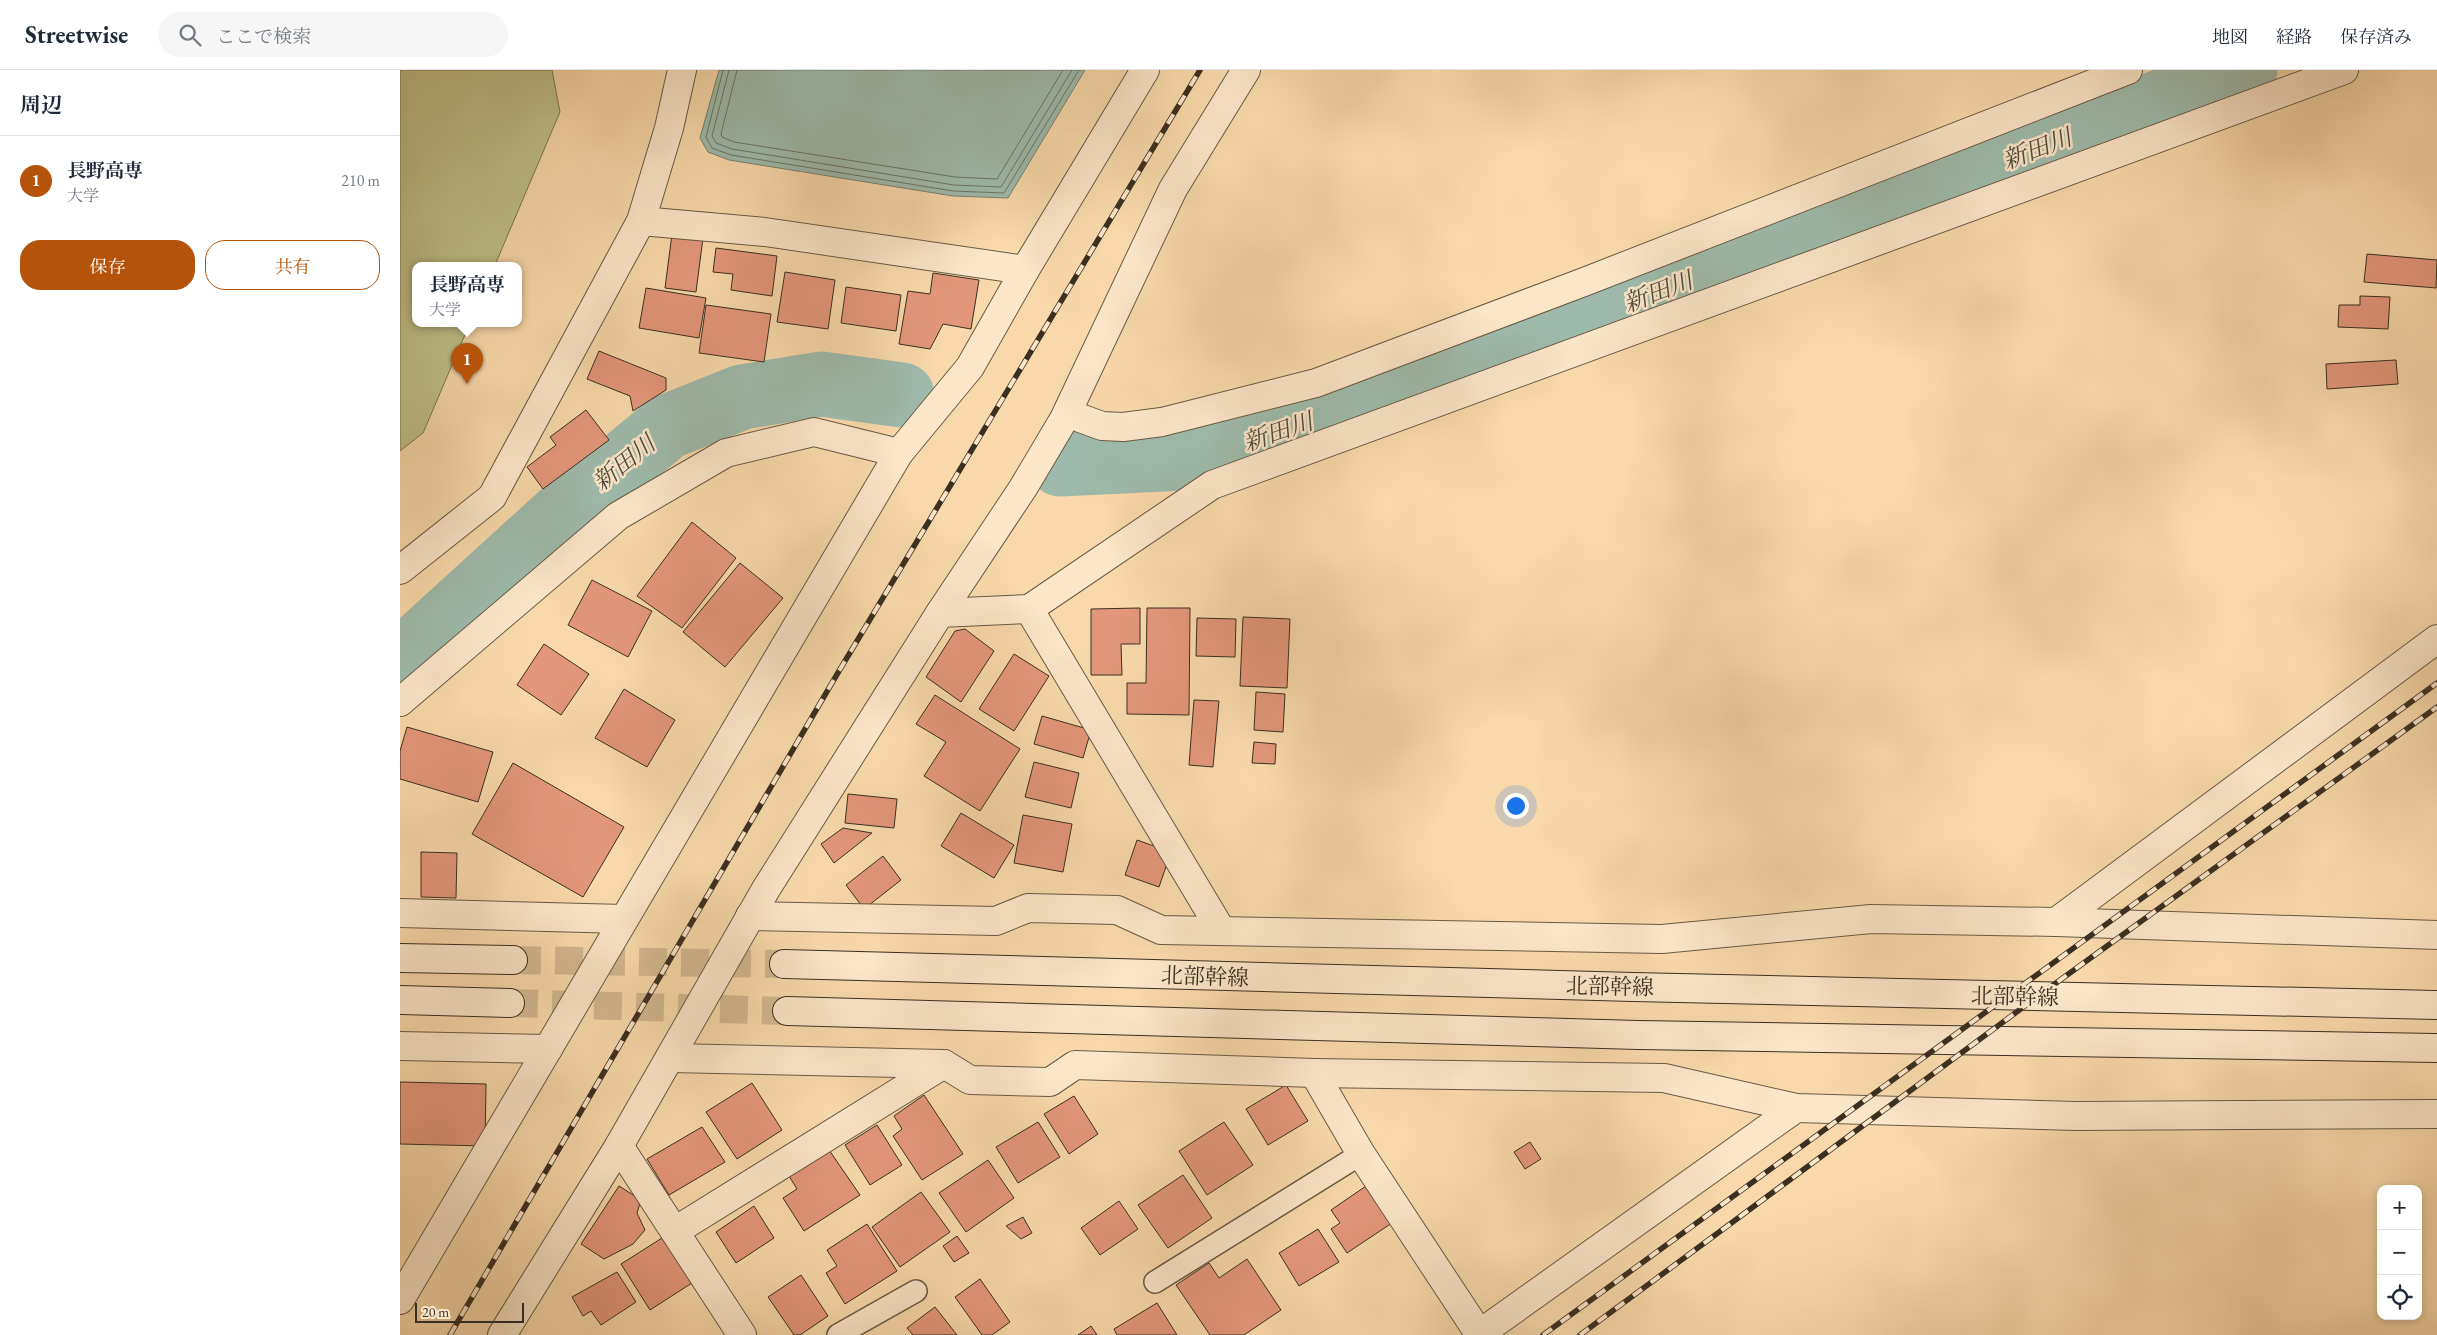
<!DOCTYPE html>
<html lang="ja">
<head>
<meta charset="utf-8">
<style>
	:root { --surface:#fff; --page:#f6f6f7; --text:#1f2937; --muted:#747a83; --line:#e0e1e3; --accent:#b45309 }
	body { margin:0; font-family:"EB Garamond","Noto Serif JP",serif; background:var(--page); color:var(--text) }
	.controls { position:absolute; right:15px; bottom:15px; display:grid; overflow:hidden; border-radius:10px; box-shadow:0 2px 8px #0003 }
	.controls button { width:45px; height:45px; display:grid; place-items:center; padding:0; border:0; border-bottom:1px solid var(--line); background:var(--surface); color:var(--text); font:25px sans-serif }
	.scale { position:absolute; left:15px; bottom:12px; width:109px; box-sizing:border-box; padding-left:5px; border:2px solid #3a2f20; border-top:0; font-size:14px; line-height:18px; white-space:nowrap; color:#3a2f20; -webkit-text-stroke:4px #fbe6c8; paint-order:stroke }
	.you { position:absolute; left:1115px; top:735px; width:18px; height:18px; margin:-12px; border:4px solid #fff; border-radius:50%; background:#1a73e8; box-shadow:0 0 0 8px #1a73e833 }
	.badge { display:grid; place-items:center; width:32px; height:32px; border-radius:50%; background:var(--accent); color:#fff; font-size:16px; font-weight:700 }
	.pin { position:absolute; translate:-50% -41px; filter:drop-shadow(0 1px 2px #0008) }
	.pin::after { content:''; position:absolute; top:26px; width:18px; height:15px; background:inherit; clip-path:polygon(0 0,100% 0,50% 100%) }
	.popup { position:absolute; left:12px; top:192px; width:110px; height:65px; box-sizing:border-box; display:grid; place-content:center; border-radius:10px; background:var(--surface); filter:drop-shadow(0 1px 4px #0005); font-size:16px; white-space:nowrap; color:var(--muted) }
	.popup b { font-size:19px; color:var(--text) }
	.popup::after { content:''; position:absolute; left:50%; top:100%; margin-left:-10px; border:10px solid transparent; border-top-color:var(--surface) }
	.list { margin:0; padding:0; list-style:none }
	h2 { display:flex; justify-content:space-between; align-items:center; height:65px; margin:0; padding:0 20px; font-size:21px }
	h2 small { font-size:16px; font-weight:400; color:var(--muted) }
	.list li { display:grid; grid-template-columns:32px 1fr auto; gap:15px; align-items:center; box-sizing:border-box; height:90px; padding:0 20px; border-top:1px solid var(--line) }
	.list b { display:block; font-size:19px; white-space:nowrap }
	.list p { margin:0; font-size:16px; white-space:nowrap; color:var(--muted) }
	.list em { font-size:16px; font-style:normal; color:var(--muted) }
	.actions { display:flex; gap:10px; padding:15px 20px }
	.actions a { flex:1; padding:11px 0; border:1px solid var(--accent); border-radius:20px; text-align:center; font-size:18px; color:var(--accent) }
	.actions .main { background:var(--accent); color:#fff }
	.icon { flex:none; width:28px; height:28px; fill:none; stroke:currentColor; stroke-width:2; stroke-linecap:round; stroke-linejoin:round }
	.map { position:relative; flex:none; width:2037px; height:1265px; overflow:hidden }
	header { display:flex; align-items:center; gap:30px; box-sizing:border-box; height:70px; padding:0 25px; background:var(--surface); border-bottom:1px solid var(--line) }
	header strong { font-size:24px }
	nav { display:flex; gap:28px; margin-inline-start:auto; font-size:18px }
	.search { width:350px; height:45px; background:var(--page); display:flex; align-items:center; gap:12px; box-sizing:border-box; padding:0 18px; border-radius:28px; color:var(--muted); font-size:19px }
	main { display:flex }
	aside { flex:1; background:var(--surface) }
	.map>svg:first-child { display:block }
</style>
</head>
<body>
<header>
<strong>Streetwise</strong>
<div class="search"><svg class="icon" aria-label="search" viewBox="0 0 24 24"><circle cx="10" cy="10" r="6"/><path d="M15 15l6 6"/></svg>ここで検索</div>
<nav><a>地図</a><a>経路</a><a>保存済み</a></nav>
</header>
<main>
<aside>
<h2>周辺<small></small></h2>
<ul class="list">
<li><span class="badge">1</span><div><b>長野高専</b><p>大学</p></div><em>210 m</em></li>
</ul>
<div class="actions"><a class="main">保存</a><a>共有</a></div>
</aside>
<div class="map">
<svg width="2037" height="1265" viewBox="0 0 2037 1265">
	<rect width="100%" height="100%" fill="#f9d9ab"/>
	<filter id="stains"><feTurbulence type="fractalNoise" baseFrequency=".004" numOctaves="4"/><feColorMatrix values="0 0 0 0 .2 0 0 0 0 .09 0 0 0 0 .02 0 0 0 .5 -.17"/></filter>
	<radialGradient id="worn" r=".72"><stop offset=".6" stop-color="#630" stop-opacity="0"/><stop offset="1" stop-color="#630" stop-opacity=".3"/></radialGradient>
	<polygon fill="#bebf88" stroke="#7c7754" points="0,0 152,0 160,42 95,195 16,195 16,253 70,253 23,363 0,381"/>
	<polygon fill="#9ebaac" stroke="#768274" points="319,0 685,0 608,128 553,126 329,90 308,82 300,68"/>
	<g fill="none" stroke-linecap="round" stroke-linejoin="round">
		<g stroke="#6c7466" stroke-width="1">
			<polyline points="323,0 306,67 312,78 331,85 553,121 604,123 679,0"/>
			<polyline points="329,0 312,66 316,73 332,79 554,115 601,117 672,0"/>
			<polyline points="337,0 321,64 322,67 334,72 555,107 597,109 663,0"/>
		</g>
		<g stroke="#9ebaac" stroke-width="65">
			<polyline points="660,394 804,387 1046,303 1845,0"/>
			<polyline points="0,592 168,439 267,357 342,327 421,314 502,325"/>
		</g>
	</g>
	<g fill="#e3977a" stroke="#3a2f20">
		<polygon points="272,164 303,168 296,222 265,218"/>
		<polygon points="316,178 377,186 372,226 331,220 333,204 313,202"/>
		<polygon points="1967,184 2037,190 2036,218 1964,212"/>
		<polygon points="385,202 435,210 428,259 377,252"/>
		<polygon points="533,203 579,210 571,259 543,254 530,279 499,274 508,221 530,224"/>
		<polygon points="446,217 501,225 496,261 441,253"/>
		<polygon points="246,218 306,228 299,268 239,258"/>
		<polygon points="1960,226 1990,227 1988,259 1938,257 1939,235 1960,235"/>
		<polygon points="306,235 371,244 364,292 299,283"/>
		<polygon points="199,281 266,308 266,320 233,341 230,326 187,309"/>
		<polygon points="1996,290 1998,314 1927,319 1926,294"/>
		<polygon points="186,340 209,370 143,419 127,397 156,375 150,367"/>
		<polygon points="292,452 336,488 282,558 237,526"/>
		<polygon points="340,493 383,528 325,597 283,562"/>
		<polygon points="192,510 252,541 228,587 168,555"/>
		<polygon points="740,538 740,574 721,574 722,605 691,605 691,539"/>
		<polygon points="747,538 790,538 789,645 727,644 727,613 746,613"/>
		<polygon points="843,547 890,549 887,618 840,616"/>
		<polygon points="797,548 836,549 835,587 796,586"/>
		<polygon points="565,559 594,581 561,632 526,607 555,561"/>
		<polygon points="144,574 189,604 161,645 117,615"/>
		<polygon points="614,584 649,606 614,661 579,639"/>
		<polygon points="224,619 275,650 247,697 195,668"/>
		<polygon points="856,622 885,624 883,662 854,660"/>
		<polygon points="535,625 620,679 580,741 524,706 546,672 516,654"/>
		<polygon points="794,630 819,631 813,697 789,695"/>
		<polygon points="642,646 691,660 683,688 634,674"/>
		<polygon points="7,657 93,682 78,732 0,709 0,681"/>
		<polygon points="854,672 876,674 875,694 852,693"/>
		<polygon points="634,692 679,703 671,738 625,727"/>
		<polygon points="113,693 224,757 183,827 72,764"/>
		<polygon points="448,724 497,729 494,758 445,753"/>
		<polygon points="561,743 614,775 594,808 541,776"/>
		<polygon points="623,745 672,754 663,802 614,793"/>
		<polygon points="443,758 472,763 434,793 421,774"/>
		<polygon points="737,770 771,782 759,817 725,805"/>
		<polygon points="21,782 57,783 56,828 21,827"/>
		<polygon points="483,786 501,810 464,839 446,815"/>
		<polygon points="0,1012 86,1014 85,1076 0,1074"/>
		<polygon points="352,1013 382,1060 337,1089 306,1042"/>
		<polygon points="886,1015 908,1051 868,1075 846,1039"/>
		<polygon points="524,1025 563,1084 522,1110 493,1066 502,1059 494,1046"/>
		<polygon points="674,1026 698,1064 669,1084 644,1044"/>
		<polygon points="638,1052 660,1087 618,1113 596,1077"/>
		<polygon points="824,1052 853,1095 807,1125 779,1081"/>
		<polygon points="477,1055 502,1095 470,1115 445,1075"/>
		<polygon points="302,1057 325,1092 269,1125 247,1089"/>
		<polygon points="1130,1072 1141,1089 1125,1099 1114,1082"/>
		<polygon points="429,1080 460,1125 404,1161 383,1128 397,1119 389,1106"/>
		<polygon points="588,1090 614,1128 566,1162 539,1123"/>
		<polygon points="783,1105 812,1148 768,1178 738,1135"/>
		<polygon points="969,1114 995,1151 947,1183 931,1159 940,1153 931,1140"/>
		<polygon points="219,1116 241,1130 237,1143 245,1160 233,1174 204,1189 181,1174"/>
		<polygon points="521,1122 550,1162 500,1197 472,1157"/>
		<polygon points="719,1131 738,1159 700,1185 681,1158"/>
		<polygon points="354,1136 374,1168 336,1193 316,1162"/>
		<polygon points="623,1147 632,1163 621,1169 606,1156"/>
		<polygon points="467,1154 497,1201 445,1234 426,1203 437,1196 427,1180"/>
		<polygon points="918,1159 939,1192 899,1216 879,1183"/>
		<polygon points="557,1166 569,1183 554,1192 543,1176"/>
		<polygon points="262,1168 292,1213 250,1240 221,1194"/>
		<polygon points="847,1189 881,1240 844,1265 810,1265 776,1215 809,1193 819,1208"/>
		<polygon points="217,1202 236,1232 201,1255 191,1241 183,1246 172,1227"/>
		<polygon points="401,1205 428,1246 400,1265 394,1265 368,1227"/>
		<polygon points="580,1209 610,1252 592,1265 582,1265 555,1227"/>
		<polygon points="757,1233 777,1265 717,1265 714,1259"/>
		<polygon points="535,1237 557,1265 513,1265 507,1258"/>
		<polygon points="691,1256 697,1265 678,1265"/>
	</g>
	<g fill="none" stroke-linecap="round" stroke-linejoin="round">
		<g stroke="#d3b78f" stroke-width="28" stroke-dasharray="28 14" stroke-linecap="butt">
			<polyline points="113,890 384,894"/>
			<polyline points="110,933 387,941"/>
		</g>
		<defs>
			<g id="lane">
				<polyline points="755,1212 961,1084"/>
				<polyline points="438,1265 516,1221"/>
			</g>
			<g id="street">
				<polyline points="241,151 365,162 625,200 745,0"/>
				<polyline points="669,339 680,348 702,356 723,357 762,352 916,313 1184,212 1728,0"/>
				<polyline points="0,500 92,427 241,151 269,58 282,0"/>
				<polyline points="629,539 821,860"/>
				<polyline points="540,543 623,418 664,349 773,119 846,0"/>
				<polyline points="0,632 218,446 326,383 414,362 499,383"/>
				<polyline points="0,843 224,849"/>
				<polyline points="350,846 596,851 628,838 717,840 761,860 1262,869 1471,849 1656,852 2037,865"/>
				<polyline points="1656,852 2037,569"/>
				<polyline points="0,976 148,979"/>
				<polyline points="270,988 544,994 570,1010 650,1012 675,995 914,1003 1264,1008 1396,1038 1675,1046 2037,1044"/>
				<polyline points="914,1003 961,1084 1080,1265"/>
				<polyline points="219,1076 342,1265"/>
				<polyline points="275,1161 544,994"/>
				<polyline points="0,1230 499,383 570,297 625,200"/>
				<polyline points="102,1265 219,1076 366,819 540,543 629,539 812,415 1944,0"/>
				<polyline points="1078,1265 1396,1038"/>
			</g>
			<g id="secondary">
				<polyline points="0,888 113,890"/>
				<polyline points="384,894 1233,917 2037,935"/>
				<polyline points="0,930 110,933"/>
				<polyline points="387,941 1238,965 2037,978"/>
			</g>
		</defs>
		<use href="#lane" stroke="#6a5a43" stroke-width="24"/>
		<use href="#street" stroke="#6a5a43" stroke-width="30"/>
		<use href="#secondary" stroke="#3a2f20" stroke-width="30"/>
		<use href="#lane" stroke="#fbe6c8" stroke-width="21"/>
		<use href="#street" stroke="#fbe6c8" stroke-width="28"/>
		<use href="#secondary" stroke="#fbe6c8" stroke-width="28"/>
		<defs>
			<g id="rail">
				<polyline points="50,1265 439,601 800,0"/>
				<polyline points="1143,1265 2037,613"/>
				<polyline points="1180,1265 1645,921 2037,637"/>
			</g>
		</defs>
		<use href="#rail" stroke="#3a2f20" stroke-width="5.5"/>
		<use href="#rail" stroke="#fbe6c8" stroke-width="4" stroke-dasharray="11" stroke-linecap="butt"/>
	</g>
	<g text-anchor="middle" stroke-width="5" stroke-linejoin="round" paint-order="stroke">
		<g font-size="22" fill="#3a2f20" stroke="#fbe6c8">
			<text transform="translate(805 906) rotate(2)" y="8">北部幹線</text>
			<text transform="translate(1210 916) rotate(1)" y="8">北部幹線</text>
			<text transform="translate(1615 926) rotate(1)" y="8">北部幹線</text>
		</g>
		<g font-size="24" font-style="italic" fill="#4e4b3c" stroke="#fbe6c8">
			<text transform="translate(1637 79) rotate(-21)" y="8">新田川</text>
			<text transform="translate(1258 222) rotate(-21)" y="8">新田川</text>
			<text transform="translate(878 362) rotate(-19)" y="8">新田川</text>
			<text transform="translate(224 393) rotate(-39)" y="8">新田川</text>
		</g>
	</g>
	<rect width="100%" height="100%" filter="url(#stains)"/>
	<rect width="100%" height="100%" fill="url(#worn)"/>
</svg>
<div class="controls">
<button>+</button>
<button>−</button>
<button><svg class="icon" aria-label="locate" viewBox="0 0 24 24"><circle cx="12" cy="12" r="6"/><path d="M12 2v4M12 18v4M2 12h4M18 12h4"/></svg></button>
</div>
<div class="scale">20 m</div>
<div class="you"></div>
<div class="pin badge" style="left:67px;top:314px">1</div>
<div class="popup"><b>長野高専</b>大学</div>
</div>
</main>
</body>
</html>
